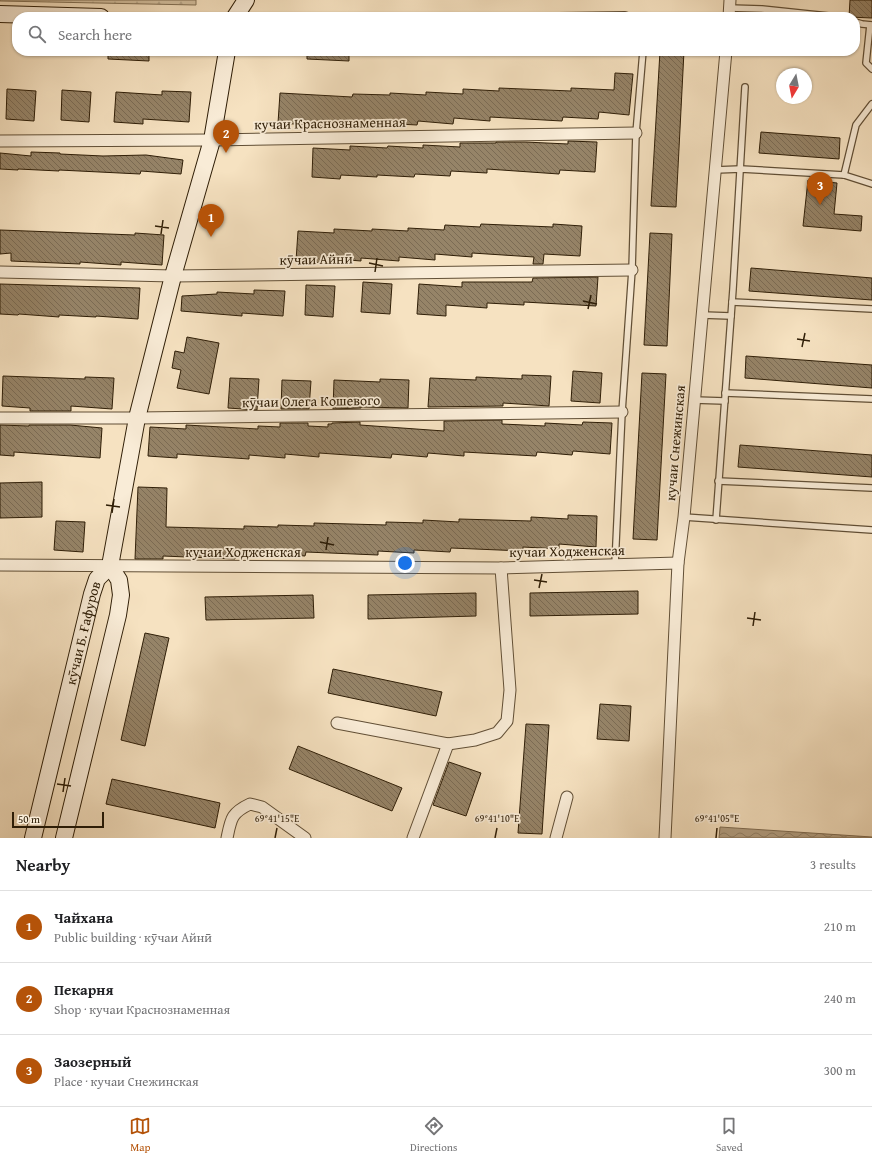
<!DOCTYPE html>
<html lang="en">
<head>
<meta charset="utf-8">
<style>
	:root { --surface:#fff; --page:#f6f6f6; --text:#202124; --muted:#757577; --line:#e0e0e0; --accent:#b45309 }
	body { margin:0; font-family:"Gentium Book Plus",serif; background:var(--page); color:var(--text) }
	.compass { position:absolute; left:776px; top:68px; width:36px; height:36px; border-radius:50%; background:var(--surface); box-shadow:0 1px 3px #0004; rotate:190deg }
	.scale { position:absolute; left:12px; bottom:10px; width:92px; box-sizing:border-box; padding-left:4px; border:2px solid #2f1e07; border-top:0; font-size:11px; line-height:14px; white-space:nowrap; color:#2f1e07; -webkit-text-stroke:3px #f9ecd7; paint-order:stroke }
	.you { position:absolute; left:405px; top:563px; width:14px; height:14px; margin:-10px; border:3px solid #fff; border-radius:50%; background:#1a73e8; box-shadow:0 0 0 6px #1a73e833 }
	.badge { display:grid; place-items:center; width:26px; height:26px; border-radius:50%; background:var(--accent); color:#fff; font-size:13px; font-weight:700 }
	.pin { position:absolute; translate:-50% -33px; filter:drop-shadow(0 1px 2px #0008) }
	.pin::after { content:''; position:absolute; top:21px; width:14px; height:12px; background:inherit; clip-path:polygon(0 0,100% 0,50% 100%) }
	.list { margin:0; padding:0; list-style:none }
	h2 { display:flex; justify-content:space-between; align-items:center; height:52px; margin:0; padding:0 16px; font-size:17px }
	h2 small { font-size:13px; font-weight:400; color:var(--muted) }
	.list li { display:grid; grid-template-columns:26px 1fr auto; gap:12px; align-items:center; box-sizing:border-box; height:72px; padding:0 16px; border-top:1px solid var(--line) }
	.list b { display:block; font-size:15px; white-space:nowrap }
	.list p { margin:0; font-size:13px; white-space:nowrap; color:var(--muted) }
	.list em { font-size:13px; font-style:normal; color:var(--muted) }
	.icon { flex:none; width:22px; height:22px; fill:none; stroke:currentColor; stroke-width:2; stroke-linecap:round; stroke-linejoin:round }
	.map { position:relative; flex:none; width:872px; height:838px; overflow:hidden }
	.search { position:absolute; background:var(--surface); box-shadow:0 1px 3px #0004; left:12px; right:12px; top:12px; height:44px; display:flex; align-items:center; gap:10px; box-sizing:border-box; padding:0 14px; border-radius:16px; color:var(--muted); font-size:15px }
	.sheet { height:268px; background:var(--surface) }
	nav { display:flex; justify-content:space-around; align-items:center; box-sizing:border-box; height:56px; border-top:1px solid var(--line); background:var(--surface); font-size:11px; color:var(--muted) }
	nav a { display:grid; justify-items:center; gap:2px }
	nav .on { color:var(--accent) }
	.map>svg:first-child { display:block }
</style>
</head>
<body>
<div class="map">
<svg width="872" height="838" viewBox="0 0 872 838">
	<defs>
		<pattern id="forest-firs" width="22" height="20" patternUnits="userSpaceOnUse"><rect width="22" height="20" fill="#d4c1a1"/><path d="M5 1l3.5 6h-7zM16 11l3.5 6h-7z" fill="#b6a589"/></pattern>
		<pattern id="water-waves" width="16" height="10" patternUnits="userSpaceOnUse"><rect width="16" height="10" fill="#b29f82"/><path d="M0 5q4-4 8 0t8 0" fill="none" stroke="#918168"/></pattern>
		<pattern id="building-back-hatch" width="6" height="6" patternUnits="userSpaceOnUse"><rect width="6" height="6" fill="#968468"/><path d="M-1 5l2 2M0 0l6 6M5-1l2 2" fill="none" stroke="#7b6b54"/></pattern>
	</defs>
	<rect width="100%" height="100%" fill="#f6e2c1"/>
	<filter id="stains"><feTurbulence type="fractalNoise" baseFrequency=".005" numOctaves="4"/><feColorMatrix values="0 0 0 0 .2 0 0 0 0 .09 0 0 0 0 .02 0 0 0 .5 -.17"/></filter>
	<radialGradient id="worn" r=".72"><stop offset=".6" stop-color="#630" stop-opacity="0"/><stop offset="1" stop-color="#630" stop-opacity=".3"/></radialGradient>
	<polygon fill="url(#forest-firs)" stroke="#827054" points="0,0 196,0 196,5 0,1"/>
	<polygon fill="url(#water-waves)" stroke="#7e6b51" points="720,827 872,837 872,838 719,838"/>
	<g fill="url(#building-back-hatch)" stroke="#2f1e07">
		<polygon points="850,0 872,0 872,18 849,17"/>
		<polygon points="108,51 149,51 149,61 108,59"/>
		<polygon points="307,51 349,51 349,61 307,59"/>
		<polygon points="660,51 684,51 676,207 651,206"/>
		<polygon points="615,73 633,74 629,115 599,112 598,119 563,117 562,121 490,117 490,121 454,118 453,124 418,121 417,125 380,123 380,125 344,123 343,127 278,123 280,93 352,97 353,94 390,95 390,93 426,95 426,92 463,94 463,89 499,91 499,88 571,91 571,88 614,90"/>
		<polygon points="7,89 36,91 34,121 6,119"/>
		<polygon points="62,90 91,92 89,122 61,120"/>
		<polygon points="162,91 191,92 189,122 143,119 143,124 114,122 116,92 162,95"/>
		<polygon points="761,132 840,138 839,159 759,153"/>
		<polygon points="568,141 597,142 595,172 560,170 559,174 487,169 487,173 451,171 450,176 415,174 414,177 377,175 377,177 341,175 340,179 312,177 313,148 350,150 350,146 387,148 388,146 423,148 423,145 460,147 460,143 496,143 496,142 525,142 568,144"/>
		<polygon points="31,152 60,153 60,154 103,156 146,155 183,160 181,174 141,171 140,174 59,170 59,171 18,169 18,170 0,169 0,153 31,156"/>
		<polygon points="808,180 837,183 834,214 862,216 861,231 803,226"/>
		<polygon points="481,224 553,227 553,224 582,226 580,256 544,254 543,264 533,264 534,257 472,253 472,257 435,254 435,260 399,257 399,261 361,258 361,261 325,258 325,263 296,261 298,231 334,233 334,229 372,231 372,229 408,231 408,228 444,230 445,225 480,227"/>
		<polygon points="0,230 135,235 135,233 164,235 162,265 121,262 121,265 80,262 80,264 11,261 11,253 0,254"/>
		<polygon points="650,233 672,234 667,346 644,345"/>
		<polygon points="751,268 872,278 872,300 749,291"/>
		<polygon points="598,277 596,306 524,302 524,305 487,303 487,308 446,305 446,316 417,314 419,284 462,287 462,282 532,282 533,278"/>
		<polygon points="363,282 392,284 390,314 361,312"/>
		<polygon points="0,284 140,288 138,319 96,316 96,317 59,315 59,317 19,314 18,315 0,314"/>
		<polygon points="306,285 335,286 333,317 305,315"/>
		<polygon points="254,290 285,291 283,316 242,313 242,316 181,311 182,296 217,294 217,292 254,294"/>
		<polygon points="187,337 219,343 209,394 177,388 181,370 172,368 175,351 184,353"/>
		<polygon points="746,356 872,365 872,388 745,378"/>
		<polygon points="573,371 602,373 600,403 571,401"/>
		<polygon points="642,373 666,374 657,540 633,539"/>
		<polygon points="522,375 551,376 549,406 503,403 503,406 428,407 430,378 476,380 476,377 522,379"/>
		<polygon points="3,376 85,379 85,377 114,378 112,409 71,406 71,411 30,411 30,408 2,406"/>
		<polygon points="230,378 259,379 257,410 228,408"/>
		<polygon points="380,379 409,380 408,408 361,407 361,408 333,409 334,380 380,382"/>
		<polygon points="282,380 311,381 309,409 281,409"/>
		<polygon points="502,420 502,424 545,426 545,423 582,425 583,422 612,423 610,454 573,451 572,455 537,452 536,456 464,452 464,456 428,453 427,457 392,454 391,458 319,453 319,457 285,454 285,458 249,455 249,459 177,454 177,458 148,456 150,427 186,429 186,425 258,429 258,426 280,427 280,423 308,423 308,426 328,427 328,424 332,424 332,423 360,422 360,425 444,431 444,421"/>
		<polygon points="0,425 29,426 29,425 70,425 102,428 100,458 14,452 14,456 0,455"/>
		<polygon points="740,445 872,455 872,477 738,467"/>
		<polygon points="42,482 42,517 0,518 0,483"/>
		<polygon points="138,487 167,488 166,527 244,529 244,526 278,527 278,525 314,526 314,523 386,525 386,522 423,523 423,520 459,522 459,519 531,521 531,517 568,519 568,515 597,516 596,547 559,544 559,549 523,547 523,551 451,548 450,552 414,550 414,553 378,551 378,555 306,552 305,556 271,554 271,557 236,555 235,559 163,556 163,559 135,559"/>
		<polygon points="56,521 85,522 83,552 54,550"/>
		<polygon points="638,591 638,614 530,616 530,593"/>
		<polygon points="476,593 476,616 368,619 368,595"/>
		<polygon points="313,595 314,618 206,620 205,597"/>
		<polygon points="145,633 169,638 145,746 121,740"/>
		<polygon points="333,669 442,692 436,716 328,693"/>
		<polygon points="600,704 631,706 629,741 597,739"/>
		<polygon points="526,724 549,725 542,834 518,833"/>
		<polygon points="298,746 402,788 392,811 289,769"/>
		<polygon points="449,762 481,773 466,816 433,805"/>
		<polygon points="112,779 220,803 215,828 106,804"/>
	</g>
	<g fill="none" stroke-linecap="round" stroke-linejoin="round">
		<defs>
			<g id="lane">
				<polyline points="729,8 762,9 838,17"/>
				<polyline points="489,17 625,15 631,17"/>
				<polyline points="855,22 862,24 872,25"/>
				<polyline points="870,25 866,63 872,69"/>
				<polyline points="715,170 741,169 844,175 872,184"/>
				<polyline points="844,175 856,125 872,104"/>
				<polyline points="732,302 872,309"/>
				<polyline points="702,315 731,316"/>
				<polyline points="725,393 872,399"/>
				<polyline points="694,400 725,401"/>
				<polyline points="718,481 872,488"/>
				<polyline points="684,517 872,530"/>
				<polyline points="716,520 733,289 745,87"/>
				<polyline points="615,565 622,412 632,270 636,133 643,51"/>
			</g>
			<g id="street">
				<polyline points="729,17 730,0"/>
				<polyline points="0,141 212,140 636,133"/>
				<polyline points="0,272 173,276 632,270"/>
				<polyline points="0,418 137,418 622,412"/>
				<polyline points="0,565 501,568 678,563"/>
				<polyline points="337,723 448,744 475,740 497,733 507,721 510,690 501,568"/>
				<path d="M227 838C231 819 231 813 250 804L262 807 305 838"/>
				<polyline points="413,838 448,744"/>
				<polyline points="556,838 567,797"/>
				<polyline points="665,838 678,563 684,517 726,51"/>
			</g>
			<g id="secondary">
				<polyline points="0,14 101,17"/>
				<polyline points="235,17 246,0"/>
				<polyline points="110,566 137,418 173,276 212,140 227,51"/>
				<path id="s1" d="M33 838 92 594 97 579 110 566"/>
				<polyline points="64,838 118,615 121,595 119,580 110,566"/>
			</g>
		</defs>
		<use href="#lane" stroke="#614f36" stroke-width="8"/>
		<use href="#street" stroke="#614f36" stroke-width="13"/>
		<use href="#secondary" stroke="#2f1e07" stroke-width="18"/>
		<use href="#lane" stroke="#f9ecd7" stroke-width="5.5"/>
		<use href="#street" stroke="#f9ecd7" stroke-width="11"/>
		<use href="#secondary" stroke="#f9ecd7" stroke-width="16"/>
	</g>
	<path fill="none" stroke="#2f1e07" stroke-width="1.5" d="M155 226 169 228M161 234 163 220M369 263 383 266M375 272 377 258M583 301 597 304M588 309 591 295M797 339 810 341M802 347 805 333M106 505 120 507M112 513 114 499M320 542 334 545M326 550 328 537M534 580 547 582M539 588 542 574M747 618 761 620M753 626 755 612M57 784 71 786M63 792 65 778M275 838 277 828M495 838 497 828M716 838 717 828"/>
	<g text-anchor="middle" stroke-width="3.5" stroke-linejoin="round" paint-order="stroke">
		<g font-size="14" fill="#2f1e07" stroke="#f9ecd7">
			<text transform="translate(330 123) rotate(-1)" y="5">кучаи Краснознаменная</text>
			<text transform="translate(316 259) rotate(-1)" y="5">кӯчаи Айнӣ</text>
			<text transform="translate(311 401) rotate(-1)" y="5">кӯчаи Олега Кошевого</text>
			<text transform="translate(675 443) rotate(-85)" y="5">кучаи Снежинская</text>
			<text transform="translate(567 551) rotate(-1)" y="5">кучаи Ходженская</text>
			<text x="243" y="557">кучаи Ходженская</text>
			<text dy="5" stroke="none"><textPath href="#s1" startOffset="211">кӯчаи Б. Ғафуров</textPath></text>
		</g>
	</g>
	<g font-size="10" text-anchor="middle" fill="#2f1e07" stroke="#f9ecd7" stroke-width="3.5" stroke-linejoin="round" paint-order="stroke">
		<text x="277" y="822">69°41'15"E</text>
		<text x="497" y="822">69°41'10"E</text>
		<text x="717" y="822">69°41'05"E</text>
	</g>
	<rect width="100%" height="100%" filter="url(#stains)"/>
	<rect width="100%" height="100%" fill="url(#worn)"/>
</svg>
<svg class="compass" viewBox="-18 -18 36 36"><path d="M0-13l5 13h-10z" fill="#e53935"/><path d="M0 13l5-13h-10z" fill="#757577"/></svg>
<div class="scale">50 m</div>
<div class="you"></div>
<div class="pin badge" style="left:211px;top:237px">1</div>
<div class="pin badge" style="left:226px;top:153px">2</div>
<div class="pin badge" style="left:820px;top:205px">3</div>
<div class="search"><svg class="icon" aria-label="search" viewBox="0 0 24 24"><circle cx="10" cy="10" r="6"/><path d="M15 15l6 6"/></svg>Search here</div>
</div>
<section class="sheet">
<h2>Nearby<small>3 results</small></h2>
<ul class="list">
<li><span class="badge">1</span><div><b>Чайхана</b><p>Public building · кӯчаи Айнӣ</p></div><em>210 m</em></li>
<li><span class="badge">2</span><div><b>Пекарня</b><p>Shop · кучаи Краснознаменная</p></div><em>240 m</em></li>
<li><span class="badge">3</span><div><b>Заозерный</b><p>Place · кучаи Снежинская</p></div><em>300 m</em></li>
</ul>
</section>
<nav>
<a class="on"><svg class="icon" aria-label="map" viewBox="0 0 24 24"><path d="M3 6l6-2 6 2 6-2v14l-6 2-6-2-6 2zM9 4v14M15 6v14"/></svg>Map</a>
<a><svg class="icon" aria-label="directions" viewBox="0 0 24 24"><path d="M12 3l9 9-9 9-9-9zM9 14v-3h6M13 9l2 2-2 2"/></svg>Directions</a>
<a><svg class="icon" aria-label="saved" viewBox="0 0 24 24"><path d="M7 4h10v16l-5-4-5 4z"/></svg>Saved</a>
</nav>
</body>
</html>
